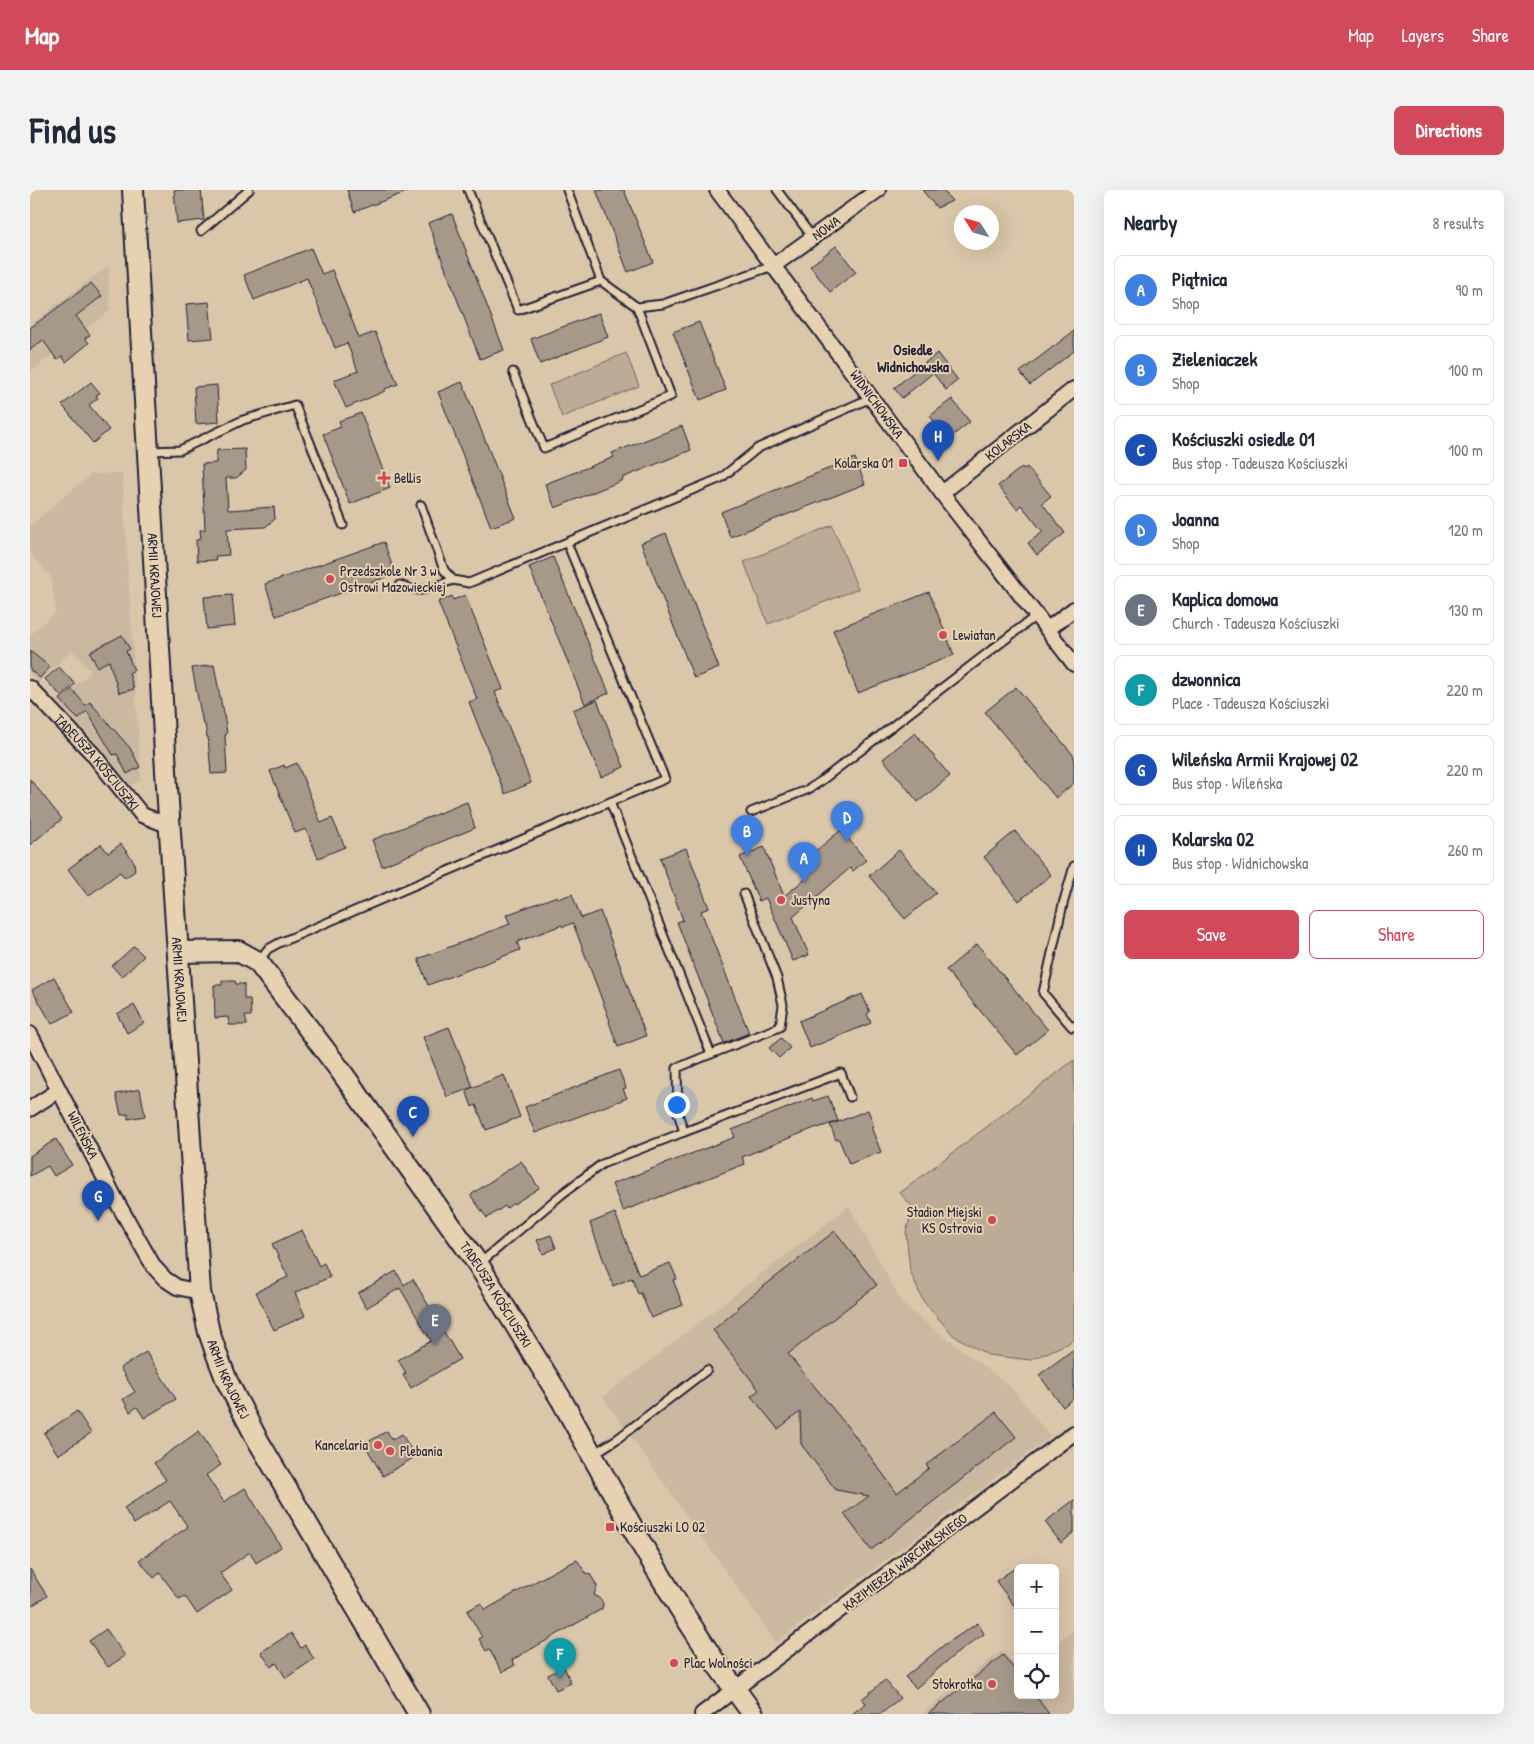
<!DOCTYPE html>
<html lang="en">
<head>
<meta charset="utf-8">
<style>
	:root { --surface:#fff; --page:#f2f2f3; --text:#1f2937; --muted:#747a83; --line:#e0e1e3; --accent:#d1495b }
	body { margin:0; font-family:"Patrick Hand",sans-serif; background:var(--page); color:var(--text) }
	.controls { position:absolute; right:15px; bottom:15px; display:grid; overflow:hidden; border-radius:8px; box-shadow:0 5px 20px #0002 }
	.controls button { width:45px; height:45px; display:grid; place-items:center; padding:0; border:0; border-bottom:1px solid var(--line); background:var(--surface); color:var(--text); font:25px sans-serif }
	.compass { position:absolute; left:924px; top:15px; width:45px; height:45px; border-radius:50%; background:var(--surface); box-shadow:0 5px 20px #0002; rotate:307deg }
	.you { position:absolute; left:646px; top:914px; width:18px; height:18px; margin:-12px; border:4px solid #fff; border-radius:50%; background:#1a73e8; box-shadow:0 0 0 8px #1a73e833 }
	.badge { display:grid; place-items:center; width:32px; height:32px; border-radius:50%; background:var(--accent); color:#fff; font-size:16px; font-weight:700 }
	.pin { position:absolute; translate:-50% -41px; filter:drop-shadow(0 1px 2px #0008) }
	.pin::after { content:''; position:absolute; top:26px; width:18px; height:15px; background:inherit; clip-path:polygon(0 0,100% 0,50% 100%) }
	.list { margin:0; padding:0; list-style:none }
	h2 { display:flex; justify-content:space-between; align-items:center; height:65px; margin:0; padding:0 20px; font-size:21px }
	h2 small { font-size:16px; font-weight:400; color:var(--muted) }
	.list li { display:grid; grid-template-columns:32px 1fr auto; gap:15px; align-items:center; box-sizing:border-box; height:70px; margin:0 10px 10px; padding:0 10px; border:1px solid var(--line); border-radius:8px }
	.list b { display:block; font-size:19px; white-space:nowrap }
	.list p { margin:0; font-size:16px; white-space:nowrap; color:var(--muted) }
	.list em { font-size:16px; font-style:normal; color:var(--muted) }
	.actions { display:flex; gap:10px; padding:15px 20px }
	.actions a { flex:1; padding:11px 0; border:1px solid var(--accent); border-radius:8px; text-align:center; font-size:18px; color:var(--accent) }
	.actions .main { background:var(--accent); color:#fff }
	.icon { flex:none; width:28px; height:28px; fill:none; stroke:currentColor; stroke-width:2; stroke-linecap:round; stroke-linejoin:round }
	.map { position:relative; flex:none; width:1044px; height:1524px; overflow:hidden; border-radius:8px }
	header { display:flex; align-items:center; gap:30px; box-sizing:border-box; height:70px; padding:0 25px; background:var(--accent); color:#fff }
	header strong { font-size:24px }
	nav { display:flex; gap:28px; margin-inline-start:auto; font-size:18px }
	.intro { display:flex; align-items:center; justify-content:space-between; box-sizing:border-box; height:120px; padding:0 30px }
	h1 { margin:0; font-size:35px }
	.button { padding:12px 22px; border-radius:8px; background:var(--accent); color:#fff; font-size:18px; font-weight:700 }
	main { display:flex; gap:30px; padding:0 30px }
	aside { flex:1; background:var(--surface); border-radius:8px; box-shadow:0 5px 20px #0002 }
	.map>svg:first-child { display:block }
</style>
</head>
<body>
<header>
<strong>Map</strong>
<nav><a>Map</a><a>Layers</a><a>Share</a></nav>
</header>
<div class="intro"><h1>Find us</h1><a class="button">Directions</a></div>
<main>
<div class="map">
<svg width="1044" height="1524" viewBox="0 0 1044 1524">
	<rect width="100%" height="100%" fill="#dac6a9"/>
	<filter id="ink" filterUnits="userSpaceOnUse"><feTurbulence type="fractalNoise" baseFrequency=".02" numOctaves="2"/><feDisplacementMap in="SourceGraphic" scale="10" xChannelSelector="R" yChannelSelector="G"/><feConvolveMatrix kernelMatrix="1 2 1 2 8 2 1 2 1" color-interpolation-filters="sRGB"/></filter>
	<g filter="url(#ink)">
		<g fill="#cab8a0">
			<polygon points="78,76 80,120 0,182 0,135"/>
			<polygon points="92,283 111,590 100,596 64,550 27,511 61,482 42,460 9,492 0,483 0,445 26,422 21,387 0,363 0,336 61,284"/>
			<polygon points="819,1016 873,1115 982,1198 1020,1247 746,1452 573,1207"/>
			<polygon points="1044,1439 1044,1524 891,1524 972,1460 988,1479 988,1505 1025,1505 1025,1454"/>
		</g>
		<g fill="#bbab97" stroke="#6e6669">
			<polygon points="596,163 609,196 532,227 519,195"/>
			<polygon points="802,335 828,399 738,434 714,372"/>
			<polygon points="1044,870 1044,1149 1037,1154 1000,1170 958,1165 923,1145 893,1111 880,1081 876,1042 883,1018 870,1003"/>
		</g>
		<g fill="#a6998a" stroke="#22223b">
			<polygon points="144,0 171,0 174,30 147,33"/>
			<polygon points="317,0 379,0 379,1 324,22"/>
			<polygon points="566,0 594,0 623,72 598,82"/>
			<polygon points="892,0 913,0 922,11 907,18"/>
			<polygon points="422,24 474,160 450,169 398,33"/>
			<polygon points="806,56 826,82 800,102 780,76"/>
			<polygon points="281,58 292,84 302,80 329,148 345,142 368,194 355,199 355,201 316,218 304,190 328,181 317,153 305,158 277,88 224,110 214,85"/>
			<polygon points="61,93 72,106 46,126 60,145 55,148 59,153 36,172 32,166 27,170 13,150 0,160 0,138"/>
			<polygon points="179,112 183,148 159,150 156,114"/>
			<polygon points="569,123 578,147 510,174 501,149"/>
			<polygon points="669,132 696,200 670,210 643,142"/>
			<polygon points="1044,141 1044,161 1000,195 990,182"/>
			<polygon points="907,163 928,190 916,200 903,183 872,208 864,198"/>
			<polygon points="61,192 70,203 66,205 68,208 59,215 79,240 63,253 32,215"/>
			<polygon points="432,192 486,328 461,337 408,202"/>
			<polygon points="187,195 189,232 166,234 164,197"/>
			<polygon points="922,209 940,232 918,249 900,226"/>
			<polygon points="331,223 360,298 320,314 293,244 311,237 309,231"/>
			<polygon points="652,236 661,260 592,288 593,290 525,318 515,294 584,267 582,263"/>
			<polygon points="215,259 216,280 206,288 196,288 198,320 244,317 245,329 235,337 197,339 199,365 185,366 186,370 167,371 166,350 171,349 170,340 175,340 172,274 186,273 186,264 187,264 187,260"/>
			<polygon points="825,268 835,294 700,347 691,322"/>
			<polygon points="992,277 994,279 997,277 1021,306 1012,313 1035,343 1007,365 998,353 1013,342 991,315 987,319 968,296"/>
			<polygon points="636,343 689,478 664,488 611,353"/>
			<polygon points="354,352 365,384 246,426 235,394"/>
			<polygon points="523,367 579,503 555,514 499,377"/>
			<polygon points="899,402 924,465 828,503 803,440"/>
			<polygon points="202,405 205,436 177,439 174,407"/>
			<polygon points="435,405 473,499 465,502 501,593 475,604 439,512 447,509 408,412 422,406 423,410"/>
			<polygon points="92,445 100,459 96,461 104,480 99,483 104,499 89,503 79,471 67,477 60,462"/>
			<polygon points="0,461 20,477 10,488 0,480"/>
			<polygon points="184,475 192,517 193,517 197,544 195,545 197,583 181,584 178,547 177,547 175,534 173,534 162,478"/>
			<polygon points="29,477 45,494 31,506 15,489"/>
			<polygon points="986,497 1044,566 1044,593 1026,608 955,522"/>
			<polygon points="42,499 55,515 60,512 100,558 110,577 97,584 87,564 83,565 57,521 48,529 40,521 30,509"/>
			<polygon points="567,510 594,577 571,587 543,520"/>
			<polygon points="885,543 920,586 888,612 853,569"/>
			<polygon points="267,573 291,633 302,628 315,657 288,668 276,639 265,643 240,581 254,575 255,578"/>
			<polygon points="0,589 32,629 0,655"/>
			<polygon points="437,612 445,638 352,676 342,650"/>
			<polygon points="811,640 836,670 823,681 820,678 763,727 779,765 763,771 736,708 729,711 710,667 734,657 754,706 779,686 770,674"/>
			<polygon points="985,641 1021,685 989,711 954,667"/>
			<polygon points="71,654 78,663 91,654 104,672 105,681 95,688 90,682 58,706 38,679"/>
			<polygon points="656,658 679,718 671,721 719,843 694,853 647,732 653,730 630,668"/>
			<polygon points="869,660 906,703 875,729 839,686"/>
			<polygon points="542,704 551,728 570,721 616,846 588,857 579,832 580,831 543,733 533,737 532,735 487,752 490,760 398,795 388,769 480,734 476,725 527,706 528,709"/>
			<polygon points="947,754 1018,840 987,865 916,780"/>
			<polygon points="104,756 114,766 92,787 82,776"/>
			<polygon points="24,787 44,822 22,834 2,800"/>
			<polygon points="192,791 205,791 206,794 214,794 214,809 220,809 221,826 215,826 217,835 199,835 198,827 185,828 184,795 192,795"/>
			<polygon points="832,804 840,822 837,824 841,833 780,858 769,831"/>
			<polygon points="104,815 114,833 97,843 87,824"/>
			<polygon points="419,837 443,897 417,907 393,847"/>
			<polygon points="751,848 760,858 749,868 739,858"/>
			<polygon points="589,880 596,898 593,899 597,908 505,943 495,917"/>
			<polygon points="474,885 490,927 456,940 446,915 442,917 436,900"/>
			<polygon points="110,899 115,926 98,929 98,924 91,925 86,904"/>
			<polygon points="798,906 808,931 788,938 787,937 712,967 715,974 593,1021 582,994 705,947 702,940 782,908 783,911"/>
			<polygon points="838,920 844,936 841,937 851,962 819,974 809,949 806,950 800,935"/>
			<polygon points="26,949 42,975 24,986 18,976 0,986 0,966"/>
			<polygon points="491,971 509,998 484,1014 483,1013 477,1018 475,1016 457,1028 441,1006 442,1004"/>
			<polygon points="585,1023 609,1085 640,1073 647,1089 643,1090 653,1115 621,1128 611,1103 608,1104 602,1088 583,1096 560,1033"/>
			<polygon points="272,1040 289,1076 294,1073 300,1087 265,1103 275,1126 244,1140 226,1102 258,1087 242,1054"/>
			<polygon points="805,1041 847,1095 758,1164 822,1242 867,1303 899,1278 896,1275 966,1222 986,1247 841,1360 814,1324 839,1306 806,1300 771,1254 770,1222 748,1239 721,1206 729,1200 683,1140 708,1119 707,1117"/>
			<polygon points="521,1045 526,1058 513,1064 507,1050"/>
			<polygon points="366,1081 374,1095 383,1089 430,1169 381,1198 373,1185 376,1183 368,1170 401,1151 370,1098 336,1118 328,1103"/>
			<polygon points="1044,1159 1044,1208 1033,1217 1009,1185"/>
			<polygon points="116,1162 146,1209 114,1228 107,1217 100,1222 93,1209 105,1202 90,1178"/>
			<polygon points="47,1221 61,1243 28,1265 14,1243"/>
			<polygon points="169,1241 191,1275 176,1285 194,1312 215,1298 251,1357 226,1373 220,1362 190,1383 202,1400 167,1424 155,1406 149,1409 130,1383 124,1388 109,1370 158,1337 140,1311 104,1334 94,1318 136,1290 124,1273"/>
			<polygon points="357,1241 362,1250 372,1244 385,1267 353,1286 335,1255 338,1253 338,1252"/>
			<polygon points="1044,1310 1044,1343 1031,1353 1015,1332"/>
			<polygon points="547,1370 556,1383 560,1384 567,1396 564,1405 570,1408 573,1414 572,1419 482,1470 485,1475 472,1482 459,1459 456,1461 449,1449 452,1447 437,1421 451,1413 455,1420 526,1380"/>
			<polygon points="988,1376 988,1421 966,1391"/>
			<polygon points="0,1379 17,1406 0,1417"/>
			<polygon points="948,1433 954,1444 923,1466 886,1498 875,1487 914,1455"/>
			<polygon points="76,1439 95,1466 78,1477 59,1451"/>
			<polygon points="261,1443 271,1458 275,1455 284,1469 256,1488 246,1473 241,1477 231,1462"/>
			<polygon points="973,1465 988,1484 988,1505 1005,1505 1019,1524 898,1524"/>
			<polygon points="534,1477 541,1493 526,1500 518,1485"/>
			<polygon points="855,1490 870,1508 851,1524 822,1524 836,1513 832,1509"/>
		</g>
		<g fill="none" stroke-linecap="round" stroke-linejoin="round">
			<defs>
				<g id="lane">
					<polyline points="438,0 488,120 571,91"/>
					<polyline points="537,0 571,91 607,117 633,114 743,76"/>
					<polyline points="747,0 783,48"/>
					<polyline points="171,41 219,0"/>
					<polyline points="483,182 514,258 641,206 607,117"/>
					<polyline points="119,261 150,260 213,230 265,215 313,335"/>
					<polyline points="391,315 414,380 423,390 439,393 691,288 728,258 843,207"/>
					<path d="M370 395C394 405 400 398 423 390"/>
					<polyline points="721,622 779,599 791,591 1007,425"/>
					<polyline points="1044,676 1033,714 1013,803 1042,837 1044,836"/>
					<polyline points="229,770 238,759 249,753 580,612"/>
					<polyline points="681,864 750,837 753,815 747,788 714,704"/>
					<polyline points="654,942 811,883 820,907"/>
					<polyline points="449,1074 532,1004 572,974 654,942 648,923 647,878 681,864 580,612 635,589 537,353"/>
					<polyline points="562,1265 587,1249 677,1180"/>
				</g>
				<g id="street">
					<polyline points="687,0 917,310 1044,474"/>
					<polyline points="743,76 848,0"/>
					<polyline points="912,303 1044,199"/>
					<polyline points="1018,439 1044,419"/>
					<path id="s1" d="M0 498 62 563 112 625 140 636"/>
					<polyline points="0,844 88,1014 124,1077 135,1089 147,1097 170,1102"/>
					<polyline points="0,919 29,900"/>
					<polyline points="672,1524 1044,1243"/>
				</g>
				<g id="secondary">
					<path id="s2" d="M103 0 136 581 170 1102 179 1142 187 1165 197 1191 226 1247 389 1524"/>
					<path id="s3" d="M148 762 208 761 228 772 310 880 448 1074 531 1209 612 1355 651 1420 683 1469 723 1524"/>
				</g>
			</defs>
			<use href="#lane" stroke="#22223b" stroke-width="11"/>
			<use href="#street" stroke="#22223b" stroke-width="18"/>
			<use href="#secondary" stroke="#22223b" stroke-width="24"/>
			<use href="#lane" stroke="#e6d1b0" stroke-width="7"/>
			<use href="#street" stroke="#e6d1b0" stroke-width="14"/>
			<use href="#secondary" stroke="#e6d1b0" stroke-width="20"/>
		</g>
	</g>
	<g fill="#d1495b" stroke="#e6d1b0" stroke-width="2">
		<rect x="868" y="268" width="10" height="10" rx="2.5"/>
		<path d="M351.5 280.5h5v5h5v5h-5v5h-5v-5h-5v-5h5z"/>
		<circle cx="300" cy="389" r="5"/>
		<circle cx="913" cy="445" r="5"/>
		<circle cx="751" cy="710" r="5"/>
		<circle cx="962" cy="1030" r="5"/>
		<circle cx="348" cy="1255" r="5"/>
		<circle cx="360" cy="1261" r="5"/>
		<rect x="575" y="1332" width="10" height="10" rx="2.5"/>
		<circle cx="644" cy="1473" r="5"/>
		<circle cx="962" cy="1494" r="5"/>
	</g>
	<g text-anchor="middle" stroke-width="4" stroke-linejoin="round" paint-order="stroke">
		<g font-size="14" fill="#22223b" stroke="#e6d1b0">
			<text transform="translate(796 38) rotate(-36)" y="5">NOWA</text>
			<text transform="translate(847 214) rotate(54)" y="5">WIDNICHOWSKA</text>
			<text transform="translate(978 251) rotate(-38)" y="5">KOLARSKA</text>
			<text dy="5" stroke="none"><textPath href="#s2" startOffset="386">ARMII KRAJOWEJ</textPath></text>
			<text dy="5" stroke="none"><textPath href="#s1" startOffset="100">TADEUSZA KOŚCIUSZKI</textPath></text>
			<text dy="5" stroke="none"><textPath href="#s2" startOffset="791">ARMII KRAJOWEJ</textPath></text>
			<text transform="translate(53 945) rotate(63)" y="5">WILEŃSKA</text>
			<text dy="5" stroke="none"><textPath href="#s3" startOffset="492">TADEUSZA KOŚCIUSZKI</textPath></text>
			<text dy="5" stroke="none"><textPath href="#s2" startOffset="1196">ARMII KRAJOWEJ</textPath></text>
			<text transform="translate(875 1372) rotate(-37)" y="5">KAZIMIERZA WARCHALSKIEGO</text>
		</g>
		<g font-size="14" fill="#22223b" stroke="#e6d1b0" text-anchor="start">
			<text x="863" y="278" text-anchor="end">Kolarska 01</text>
			<text x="364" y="293">Bellis</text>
			<text x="310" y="386">Przedszkole Nr 3 w<tspan x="310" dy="16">Ostrowi Mazowieckiej</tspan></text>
			<text x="923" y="450">Lewiatan</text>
			<text x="761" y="715">Justyna</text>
			<text x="952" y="1027" text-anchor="end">Stadion Miejski<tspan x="952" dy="16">KS Ostrovia</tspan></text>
			<text x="338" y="1260" text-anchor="end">Kancelaria</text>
			<text x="370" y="1266">Plebania</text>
			<text x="590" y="1342">Kościuszki LO 02</text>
			<text x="654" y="1478">Plac Wolności</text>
			<text x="952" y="1499" text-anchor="end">Stokrotka</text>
		</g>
		<g font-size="15" font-weight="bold" fill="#22223b" stroke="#e6d1b0">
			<text x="883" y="165">Osiedle<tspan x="883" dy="17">Widnichowska</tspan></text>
		</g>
	</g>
</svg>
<div class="controls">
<button>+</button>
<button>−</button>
<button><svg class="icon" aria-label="locate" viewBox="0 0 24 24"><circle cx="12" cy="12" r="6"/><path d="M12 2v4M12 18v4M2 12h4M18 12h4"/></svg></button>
</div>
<svg class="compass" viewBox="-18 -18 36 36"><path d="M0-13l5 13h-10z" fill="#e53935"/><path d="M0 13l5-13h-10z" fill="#747a83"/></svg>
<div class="you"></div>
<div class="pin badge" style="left:774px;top:693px;background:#3f7fe0">A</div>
<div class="pin badge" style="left:717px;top:666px;background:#3f7fe0">B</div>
<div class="pin badge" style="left:383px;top:947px;background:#1a4fb4">C</div>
<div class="pin badge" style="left:817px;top:652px;background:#3f7fe0">D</div>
<div class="pin badge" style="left:405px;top:1155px;background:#6b7280">E</div>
<div class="pin badge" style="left:530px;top:1489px;background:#0f9aa8">F</div>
<div class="pin badge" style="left:68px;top:1031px;background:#1a4fb4">G</div>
<div class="pin badge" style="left:908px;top:271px;background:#1a4fb4">H</div>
</div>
<aside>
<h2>Nearby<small>8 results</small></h2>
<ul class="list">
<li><span class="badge" style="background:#3f7fe0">A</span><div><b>Piątnica</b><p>Shop</p></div><em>90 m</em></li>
<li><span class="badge" style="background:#3f7fe0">B</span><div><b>Zieleniaczek</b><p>Shop</p></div><em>100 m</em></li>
<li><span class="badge" style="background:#1a4fb4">C</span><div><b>Kościuszki osiedle 01</b><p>Bus stop · Tadeusza Kościuszki</p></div><em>100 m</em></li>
<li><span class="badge" style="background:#3f7fe0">D</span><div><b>Joanna</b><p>Shop</p></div><em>120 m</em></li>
<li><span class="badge" style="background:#6b7280">E</span><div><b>Kaplica domowa</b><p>Church · Tadeusza Kościuszki</p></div><em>130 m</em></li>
<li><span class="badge" style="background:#0f9aa8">F</span><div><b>dzwonnica</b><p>Place · Tadeusza Kościuszki</p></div><em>220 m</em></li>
<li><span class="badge" style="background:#1a4fb4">G</span><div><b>Wileńska Armii Krajowej 02</b><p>Bus stop · Wileńska</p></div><em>220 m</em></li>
<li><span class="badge" style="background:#1a4fb4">H</span><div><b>Kolarska 02</b><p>Bus stop · Widnichowska</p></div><em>260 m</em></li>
</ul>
<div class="actions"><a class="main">Save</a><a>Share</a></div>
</aside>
</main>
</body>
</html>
